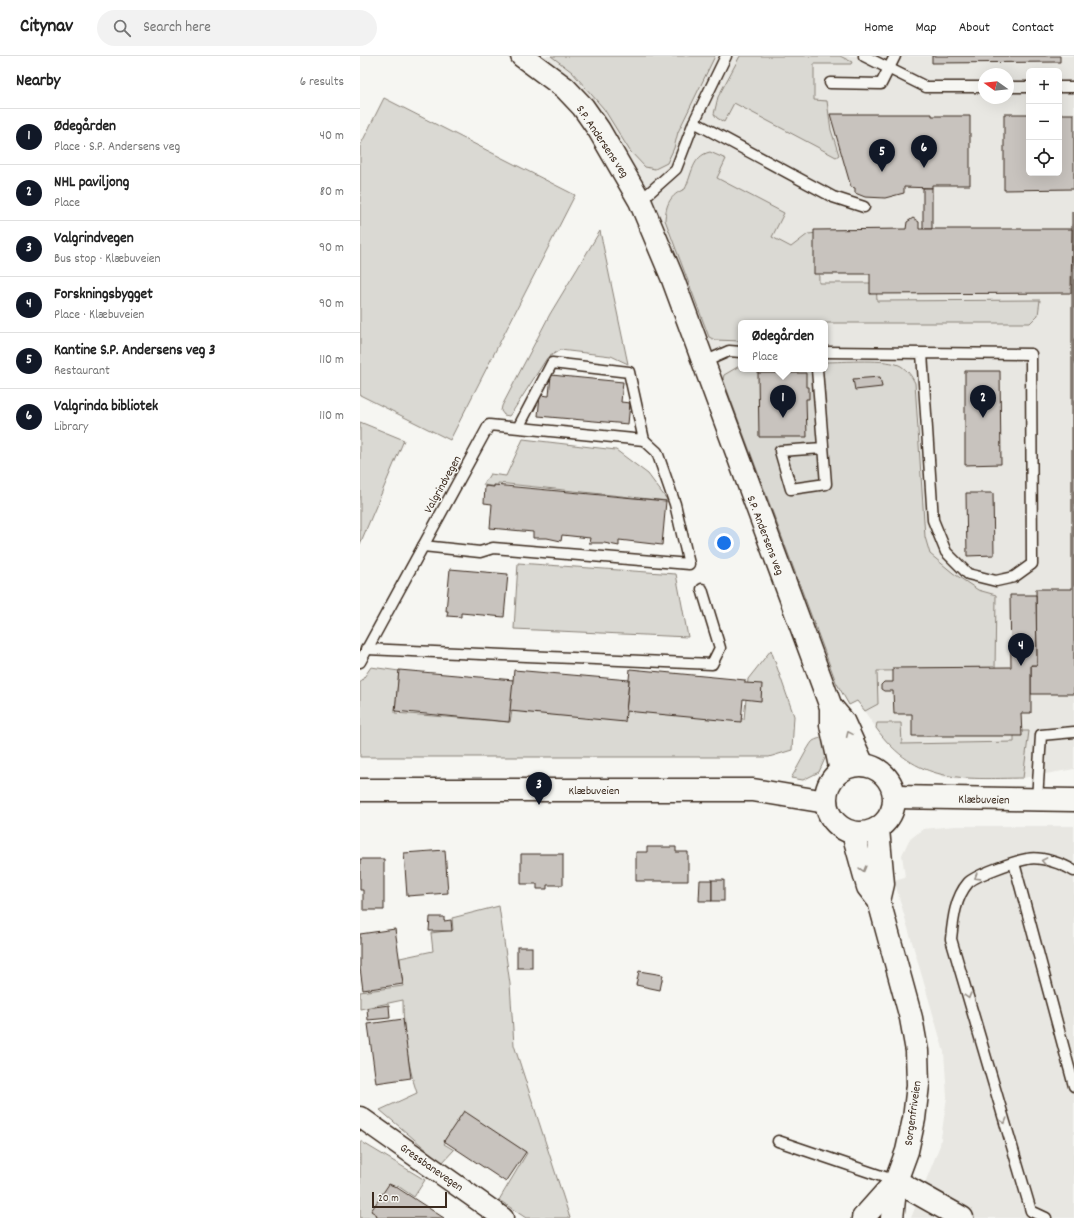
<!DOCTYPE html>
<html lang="en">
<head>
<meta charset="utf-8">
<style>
	:root { --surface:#fff; --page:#f2f2f2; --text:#222; --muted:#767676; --line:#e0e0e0; --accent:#111827 }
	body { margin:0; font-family:Dekko,sans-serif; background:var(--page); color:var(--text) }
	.controls { position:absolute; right:12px; top:12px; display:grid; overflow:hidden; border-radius:6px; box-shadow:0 4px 16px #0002 }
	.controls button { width:36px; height:36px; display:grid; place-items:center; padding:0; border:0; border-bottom:1px solid var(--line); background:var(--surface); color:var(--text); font:20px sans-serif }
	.compass { position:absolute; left:618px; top:12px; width:36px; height:36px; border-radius:50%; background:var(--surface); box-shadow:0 4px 16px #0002; rotate:285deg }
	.scale { position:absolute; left:12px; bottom:10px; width:75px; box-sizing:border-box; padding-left:4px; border:2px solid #3b2a1e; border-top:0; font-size:11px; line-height:14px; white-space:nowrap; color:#3b2a1e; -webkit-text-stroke:3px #f6f6f2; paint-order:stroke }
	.you { position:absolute; left:364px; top:487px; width:14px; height:14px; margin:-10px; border:3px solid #fff; border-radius:50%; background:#1a73e8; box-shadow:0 0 0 6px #1a73e833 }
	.badge { display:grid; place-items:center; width:26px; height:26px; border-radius:50%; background:var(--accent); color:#fff; font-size:13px; font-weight:700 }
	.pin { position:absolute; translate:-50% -33px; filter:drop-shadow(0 1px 2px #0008) }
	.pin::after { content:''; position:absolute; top:21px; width:14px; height:12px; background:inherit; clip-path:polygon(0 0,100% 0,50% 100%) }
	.popup { position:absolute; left:378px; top:264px; width:90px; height:52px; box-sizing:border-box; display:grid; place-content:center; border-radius:6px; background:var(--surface); filter:drop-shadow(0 1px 3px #0005); font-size:13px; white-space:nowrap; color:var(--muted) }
	.popup b { font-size:15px; color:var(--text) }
	.popup::after { content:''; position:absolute; left:50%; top:100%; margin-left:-8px; border:8px solid transparent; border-top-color:var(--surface) }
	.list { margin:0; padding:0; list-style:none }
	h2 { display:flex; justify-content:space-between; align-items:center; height:52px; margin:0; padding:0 16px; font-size:17px }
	h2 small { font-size:13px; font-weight:400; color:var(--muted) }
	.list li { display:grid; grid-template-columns:26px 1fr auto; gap:12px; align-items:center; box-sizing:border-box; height:56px; padding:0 16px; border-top:1px solid var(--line) }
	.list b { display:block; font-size:15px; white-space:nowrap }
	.list p { margin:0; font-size:13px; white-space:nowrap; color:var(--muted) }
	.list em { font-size:13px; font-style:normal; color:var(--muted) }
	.icon { flex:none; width:22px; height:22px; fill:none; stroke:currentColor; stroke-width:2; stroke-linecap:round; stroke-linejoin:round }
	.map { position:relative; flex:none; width:714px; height:1162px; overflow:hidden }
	header { display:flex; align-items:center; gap:24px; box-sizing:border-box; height:56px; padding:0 20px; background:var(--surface); border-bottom:1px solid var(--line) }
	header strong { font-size:19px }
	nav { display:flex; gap:22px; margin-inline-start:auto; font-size:14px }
	.search { width:280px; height:36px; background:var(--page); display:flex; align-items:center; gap:10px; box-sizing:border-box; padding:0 14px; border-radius:22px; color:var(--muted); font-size:15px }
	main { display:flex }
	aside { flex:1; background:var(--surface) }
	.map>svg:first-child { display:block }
</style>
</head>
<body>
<header>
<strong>Citynav</strong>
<div class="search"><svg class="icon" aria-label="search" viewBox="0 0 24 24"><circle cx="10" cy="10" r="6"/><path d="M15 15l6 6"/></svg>Search here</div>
<nav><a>Home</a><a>Map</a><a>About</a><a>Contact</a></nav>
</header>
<main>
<aside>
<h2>Nearby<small>6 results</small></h2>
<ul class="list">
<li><span class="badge">1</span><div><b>Ødegården</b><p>Place · S.P. Andersens veg</p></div><em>40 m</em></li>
<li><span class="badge">2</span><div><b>NHL paviljong</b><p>Place</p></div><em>80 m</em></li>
<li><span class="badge">3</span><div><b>Valgrindvegen</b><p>Bus stop · Klæbuveien</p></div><em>90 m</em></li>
<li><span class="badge">4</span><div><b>Forskningsbygget</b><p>Place · Klæbuveien</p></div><em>90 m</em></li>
<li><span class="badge">5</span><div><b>Kantine S.P. Andersens veg 3</b><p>Restaurant</p></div><em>110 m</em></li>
<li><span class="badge">6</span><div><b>Valgrinda bibliotek</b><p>Library</p></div><em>110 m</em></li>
</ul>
</aside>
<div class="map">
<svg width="714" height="1162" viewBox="0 0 714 1162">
	<rect width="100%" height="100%" fill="#f6f6f2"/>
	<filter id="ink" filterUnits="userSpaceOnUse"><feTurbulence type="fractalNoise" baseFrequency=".025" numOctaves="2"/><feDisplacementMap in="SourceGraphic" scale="8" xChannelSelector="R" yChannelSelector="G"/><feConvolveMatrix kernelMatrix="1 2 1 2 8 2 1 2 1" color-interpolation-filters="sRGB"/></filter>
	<g filter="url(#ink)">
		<g fill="#e8e7e2" fill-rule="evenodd">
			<path d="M162 0H714V713L663 722 603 723 584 721 549 705 524 683 497 645 489 649 387 428 239 74ZM669 15H699V117H669ZM624 18H648V42H624ZM381 267H465V313H381Z"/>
			<polygon points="595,770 714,770 714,1162 551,1162 580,1089 587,1041 584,996 534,824 545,821 542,799 549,784 563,773"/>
		</g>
		<g fill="#dad9d3" stroke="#8a8278">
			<polygon points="191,0 355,0 318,76 314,92 307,107 295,113 285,111 270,95 244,53 212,16"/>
			<polygon points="380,0 480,0 492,6 491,8 454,8 454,44 467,45 471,74 479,99 476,101 374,47 364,66 357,62 354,58 358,41"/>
			<polygon points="24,42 215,139 90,384 0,339 0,90"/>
			<path d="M350 96 366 103 357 122 424 157 412 181 431 191 448 178 458 177 459 227H516L517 245 680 244 678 259 670 267H381V285L355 284 349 281 305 164C306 148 310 139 325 133 332 119 332 100 350 96Z"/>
			<polygon points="240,175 268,308 251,300 200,294 187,302 153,355 149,360 144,359 141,355 142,350 190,258"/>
			<path d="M465 306C483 306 527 302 541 310 548 315 551 319 555 327L565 481 570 498 593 517 618 534 636 539 635 614 517 615 518 648 505 655 497 645 489 649 476 626 363 323 364 319 381 309V313H465Z"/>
			<polygon points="0,366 44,384 0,488"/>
			<polygon points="163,383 256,394 288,418 308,445 138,427 138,431 123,429 130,418 146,420"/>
			<polygon points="158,507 316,518 328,581 154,573"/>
			<polygon points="411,594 434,660 432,694 409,701 0,701 0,627 11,611 39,615 35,657 150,666 152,655 264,663 264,652 384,663 388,623"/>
			<path d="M517 667H541L542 688 654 686V675H669L663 722C602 723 556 728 516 672Z"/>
			<path d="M465 681 468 696 459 716 443 724 431 722C436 715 449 688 453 685 456 683 461 682 465 681Z"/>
			<path d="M139 850 150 928 154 989 210 1162H166L139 1144 167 1097 105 1057 84 1088 94 1094 82 1107 20 1054 57 1037C47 1008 43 974 43 944L0 953V936L43 930 40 902 73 895 71 877 93 874 92 862Z"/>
			<polygon points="0,1085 65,1124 54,1141 38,1130 18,1161 19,1162 0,1162"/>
		</g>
		<g fill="#c8c3be" stroke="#3b2a1e">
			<polygon points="572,0 700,0 700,6 572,7"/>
			<polygon points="699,53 699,58 714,58 714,133 644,134 644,58 669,58 669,117 699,117"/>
			<polygon points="470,58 572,58 572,60 610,60 610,129 572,129 572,132 544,131 544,137 525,142 505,141 495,137 495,132 491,131"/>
			<rect x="563" y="132" width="9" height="41"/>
			<polygon points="712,156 714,156 714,638 671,638 671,609 677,609 676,533 712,533"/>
			<polygon points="553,162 559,166 559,173 712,173 711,237 510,238 510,218 454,218 454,174 546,173 547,166"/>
			<polygon points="605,315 640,315 641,408 605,409"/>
			<polygon points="398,317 446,317 446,331 449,331 449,343 446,343 447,381 399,381"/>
			<polygon points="191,319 263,326 261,346 270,347 268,368 178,360 180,339 189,340"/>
			<polygon points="520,321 522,331 495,334 493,323"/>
			<polygon points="134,429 306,445 302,489 259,484 259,490 244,487 229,487 230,482 202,479 201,485 187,482 173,482 173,476 130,472 132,448 124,447 125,430 134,431"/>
			<polygon points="606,437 633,437 634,499 607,500"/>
			<polygon points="90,513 148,518 144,561 101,557 101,561 87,560 88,555 86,555"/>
			<polygon points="650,539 676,539 677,609 671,609 671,657 661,657 662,680 552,680 552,658 534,658 533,635 524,635 521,633 521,629 524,626 533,626 533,612 651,611"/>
			<polygon points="270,613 385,624 385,627 402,628 401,645 383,643 381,666 266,655"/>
			<polygon points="39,614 154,624 149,666 35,655"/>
			<polygon points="154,614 269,624 265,666 150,655"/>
			<polygon points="287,791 316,791 316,796 328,796 328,825 276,825 276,796 287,796"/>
			<polygon points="85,794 88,837 47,840 44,797"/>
			<polygon points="161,798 203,798 203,829 187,829 187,833 177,833 177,828 161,828"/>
			<polygon points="0,803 24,803 24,854 3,854 3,834 0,834"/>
			<polygon points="340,824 352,824 352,845 339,845"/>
			<rect x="352" y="824" width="12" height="21"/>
			<polygon points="70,861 84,861 84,865 91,864 92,875 69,875"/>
			<polygon points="35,873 43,928 3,934 0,912 0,878"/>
			<rect x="157" y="891" width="15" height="21"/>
			<polygon points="279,915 303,919 300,934 276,929"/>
			<polygon points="29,949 30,962 8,964 7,952"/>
			<polygon points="43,963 51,1022 16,1027 8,968"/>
			<polygon points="104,1055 166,1096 146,1126 84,1085"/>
			<polygon points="29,1128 36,1131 84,1162 18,1162 16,1161 17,1159 11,1155"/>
		</g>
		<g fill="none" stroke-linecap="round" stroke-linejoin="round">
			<defs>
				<g id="service">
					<polyline points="504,0 566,31 624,31"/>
					<polyline points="470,27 521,28 535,0"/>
					<polyline points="648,31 669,31"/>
					<polyline points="699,31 714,31"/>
					<polyline points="334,66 473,141 504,151"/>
					<polyline points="280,145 316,113 334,66 366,0"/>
					<polyline points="465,296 671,298 672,508 654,521 636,525 608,518 586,496 573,464 562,297"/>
					<polyline points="344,306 369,295 381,296"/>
					<polyline points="457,313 466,428 431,433 420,395 463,392"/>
					<polyline points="63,490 120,496 133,492 329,508 315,448 297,396 284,384"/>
					<polyline points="6,593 352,608 360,592 342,533"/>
					<polyline points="0,606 129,369 284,384 269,316 192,307 158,372"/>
					<polyline points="677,744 681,679 714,676"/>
					<polyline points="654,807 714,1030"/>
					<polyline points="418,1085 536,1125"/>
					<path d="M686 1162 671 1155 591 883C593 864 595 842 608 827 615 819 656 805 667 803 681 800 703 808 714 815"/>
				</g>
				<polyline id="minor" points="0,1061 143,1162"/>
				<g id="tertiary">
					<polyline points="162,0 205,32 223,51 239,74 280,145 312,221 471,651 471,669 481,715"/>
					<polyline points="473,653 483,665 503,709"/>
					<circle cx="500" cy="743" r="34"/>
					<polyline points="0,734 393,734 466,746"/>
					<polyline points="535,741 714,744"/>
					<polyline points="518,773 523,828 519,845"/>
					<polyline points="493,777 508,831 519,845 551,962 557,995 558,1029 554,1063 547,1095 536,1125 532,1162"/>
					<polyline points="536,1125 602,1162"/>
					<polyline points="503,1162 536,1125"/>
				</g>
			</defs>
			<use href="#service" stroke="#3b2a1e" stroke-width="13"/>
			<use href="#minor" stroke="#3b2a1e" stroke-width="23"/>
			<use href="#tertiary" stroke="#3b2a1e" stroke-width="25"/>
			<use href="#service" stroke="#f6f6f2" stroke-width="10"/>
			<use href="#minor" stroke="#f6f6f2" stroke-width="20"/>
			<use href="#tertiary" stroke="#f6f6f2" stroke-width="22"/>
		</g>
		<defs><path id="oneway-chevron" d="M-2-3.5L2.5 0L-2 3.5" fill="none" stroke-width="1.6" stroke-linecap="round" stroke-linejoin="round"/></defs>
		<g stroke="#989088">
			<use href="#oneway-chevron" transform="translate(489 678) rotate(-114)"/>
			<use href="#oneway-chevron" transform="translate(684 805) rotate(-169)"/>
			<use href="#oneway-chevron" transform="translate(503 813) rotate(74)"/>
			<use href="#oneway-chevron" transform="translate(617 821) rotate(148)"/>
			<use href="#oneway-chevron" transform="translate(608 940) rotate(74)"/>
			<use href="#oneway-chevron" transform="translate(644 1065) rotate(74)"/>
		</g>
	</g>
	<g text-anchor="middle" stroke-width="3" stroke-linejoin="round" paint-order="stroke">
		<g font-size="12" fill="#3b2a1e" stroke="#f6f6f2">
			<text transform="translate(243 85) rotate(56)" y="4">S.P. Andersens veg</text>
			<text transform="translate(82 428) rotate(-61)" y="4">Valgrindvegen</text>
			<text transform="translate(406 479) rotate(69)" y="4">S.P. Andersens veg</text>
			<text x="234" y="738">Klæbuveien</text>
			<text transform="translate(624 743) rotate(1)" y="4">Klæbuveien</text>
			<text transform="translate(552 1057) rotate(-82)" y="4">Sorgenfriveien</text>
			<text transform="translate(72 1111) rotate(35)" y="4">Gressbanevegen</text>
		</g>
	</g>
</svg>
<div class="controls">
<button>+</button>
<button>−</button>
<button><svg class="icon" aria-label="locate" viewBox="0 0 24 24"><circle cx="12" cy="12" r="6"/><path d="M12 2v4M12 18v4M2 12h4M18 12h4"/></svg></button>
</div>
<svg class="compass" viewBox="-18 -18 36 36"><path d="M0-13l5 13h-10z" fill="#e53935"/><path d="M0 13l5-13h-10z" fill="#767676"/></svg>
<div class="scale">20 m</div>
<div class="you"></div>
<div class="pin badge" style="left:423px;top:362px">1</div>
<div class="popup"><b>Ødegården</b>Place</div>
<div class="pin badge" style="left:623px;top:362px">2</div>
<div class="pin badge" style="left:179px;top:749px">3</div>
<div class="pin badge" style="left:661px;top:610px">4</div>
<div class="pin badge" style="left:522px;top:116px">5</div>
<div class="pin badge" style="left:564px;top:112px">6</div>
</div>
</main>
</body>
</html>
